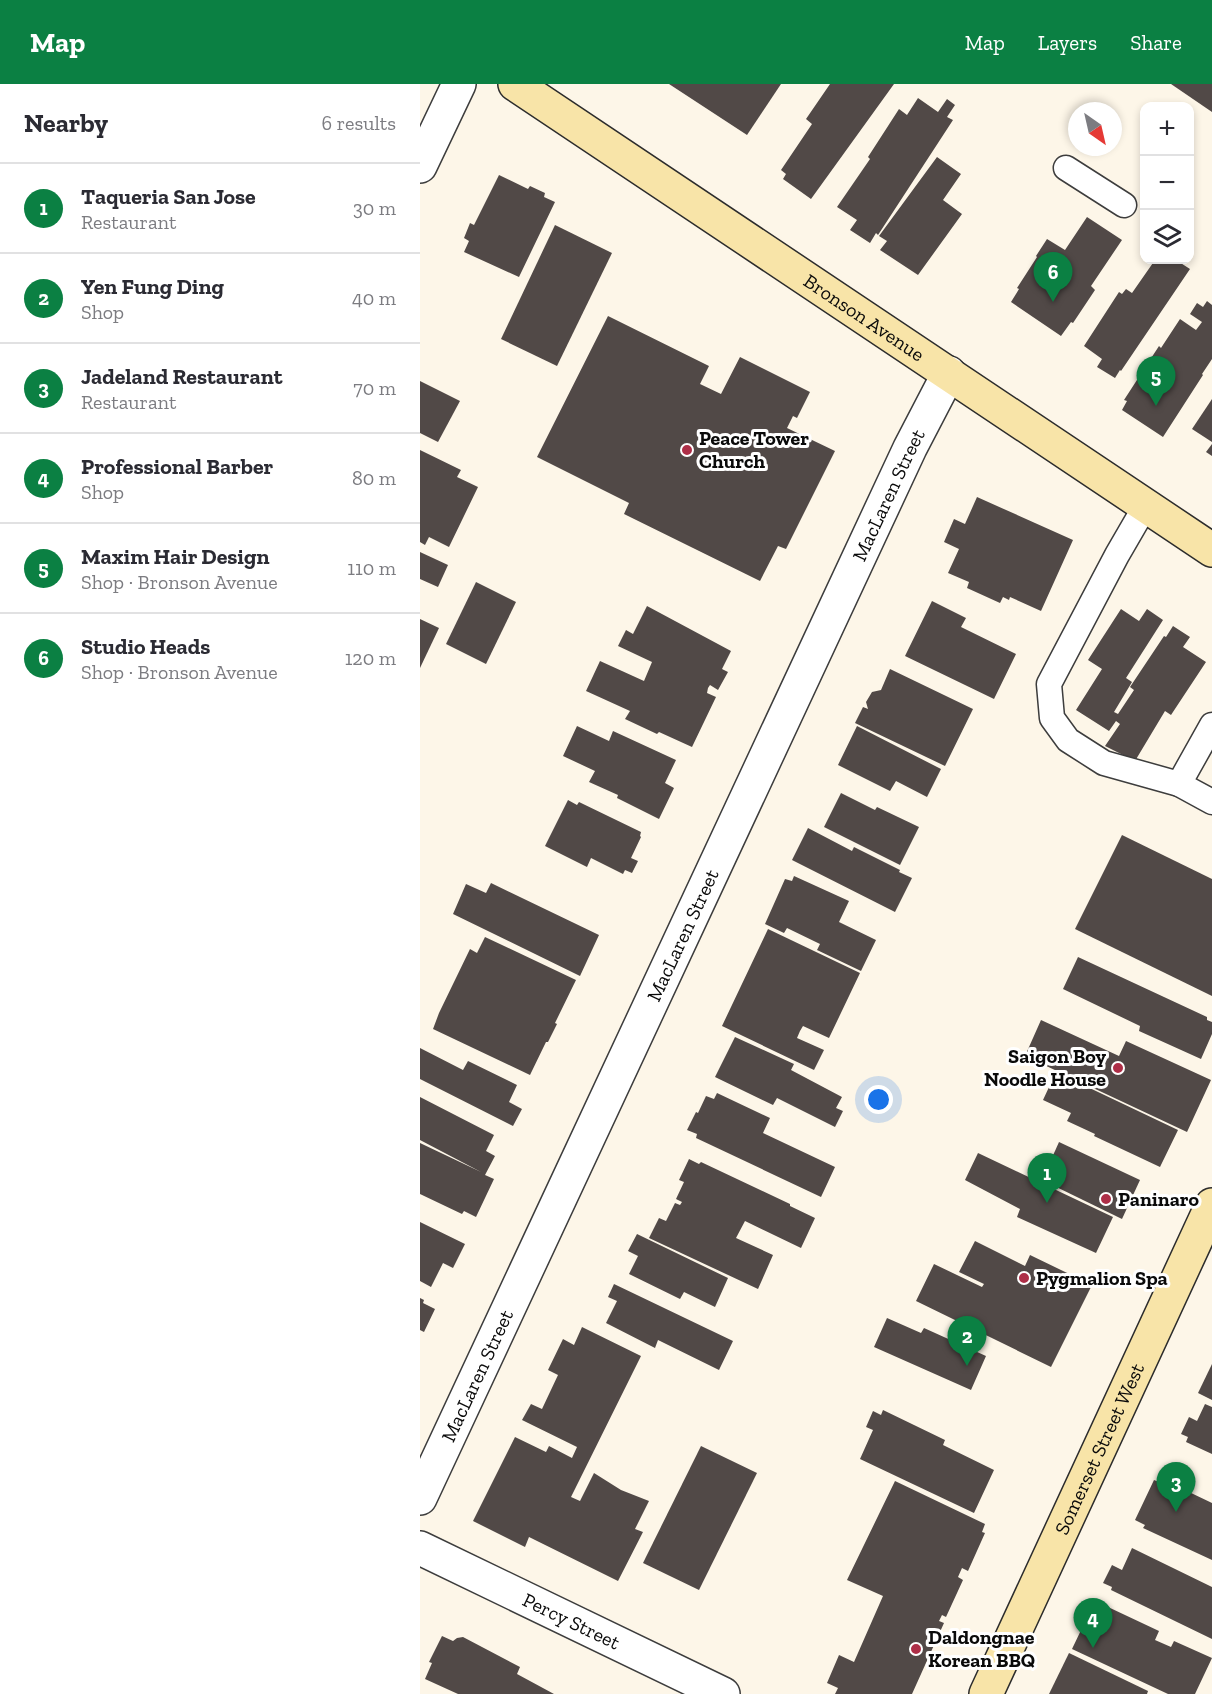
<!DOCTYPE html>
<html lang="en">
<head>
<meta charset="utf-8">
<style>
	:root { --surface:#fff; --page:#f7f7f7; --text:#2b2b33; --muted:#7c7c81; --line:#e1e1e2; --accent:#0b8043 }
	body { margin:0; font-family:"Zilla Slab",serif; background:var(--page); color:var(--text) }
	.controls { position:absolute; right:18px; top:18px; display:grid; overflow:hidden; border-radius:12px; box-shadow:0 3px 9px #0003 }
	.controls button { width:54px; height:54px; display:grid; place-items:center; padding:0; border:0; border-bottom:2px solid var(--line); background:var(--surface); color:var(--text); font:30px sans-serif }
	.compass { position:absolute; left:648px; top:18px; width:54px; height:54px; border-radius:50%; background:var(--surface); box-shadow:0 3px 9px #0003; rotate:146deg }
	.you { position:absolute; left:459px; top:1016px; width:21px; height:21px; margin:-15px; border:4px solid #fff; border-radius:50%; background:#1a73e8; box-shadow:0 0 0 9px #1a73e833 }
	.badge { display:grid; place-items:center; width:39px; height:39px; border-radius:50%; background:var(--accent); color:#fff; font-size:20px; font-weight:700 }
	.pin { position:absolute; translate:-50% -50px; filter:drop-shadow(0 2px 3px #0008) }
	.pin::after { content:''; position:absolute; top:32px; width:21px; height:18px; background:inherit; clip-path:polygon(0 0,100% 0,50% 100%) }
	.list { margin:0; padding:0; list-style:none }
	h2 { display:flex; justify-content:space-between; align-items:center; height:78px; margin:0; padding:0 24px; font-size:26px }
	h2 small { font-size:20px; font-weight:400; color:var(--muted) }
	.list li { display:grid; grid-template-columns:39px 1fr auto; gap:18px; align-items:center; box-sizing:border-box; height:90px; padding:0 24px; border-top:2px solid var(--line) }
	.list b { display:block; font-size:22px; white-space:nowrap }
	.list p { margin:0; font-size:20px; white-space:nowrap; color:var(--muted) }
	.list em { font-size:20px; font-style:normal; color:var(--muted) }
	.icon { flex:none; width:33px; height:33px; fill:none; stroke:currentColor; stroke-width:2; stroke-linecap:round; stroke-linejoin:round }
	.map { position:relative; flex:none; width:792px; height:1610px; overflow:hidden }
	header { display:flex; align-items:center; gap:36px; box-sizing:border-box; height:84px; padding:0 30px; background:var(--accent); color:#fff }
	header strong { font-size:28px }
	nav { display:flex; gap:33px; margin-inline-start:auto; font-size:21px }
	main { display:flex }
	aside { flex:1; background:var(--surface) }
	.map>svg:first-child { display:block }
</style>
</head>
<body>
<header>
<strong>Map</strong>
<nav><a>Map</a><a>Layers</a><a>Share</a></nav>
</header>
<main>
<aside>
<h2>Nearby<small>6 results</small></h2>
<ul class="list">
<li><span class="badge">1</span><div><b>Taqueria San Jose</b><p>Restaurant</p></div><em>30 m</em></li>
<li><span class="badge">2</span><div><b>Yen Fung Ding</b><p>Shop</p></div><em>40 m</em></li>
<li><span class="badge">3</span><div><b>Jadeland Restaurant</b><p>Restaurant</p></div><em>70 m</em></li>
<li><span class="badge">4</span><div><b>Professional Barber</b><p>Shop</p></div><em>80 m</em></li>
<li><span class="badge">5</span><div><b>Maxim Hair Design</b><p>Shop · Bronson Avenue</p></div><em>110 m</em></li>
<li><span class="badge">6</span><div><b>Studio Heads</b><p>Shop · Bronson Avenue</p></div><em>120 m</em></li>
</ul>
</aside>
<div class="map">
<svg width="792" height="1610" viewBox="0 0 792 1610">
	<rect width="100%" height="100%" fill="#fdf6e8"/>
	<g fill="#514947">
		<polygon points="249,0 361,0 327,51"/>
		<polygon points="410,0 474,0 391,115 363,95 366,90 361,86 392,40 386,35"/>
		<polygon points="751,0 792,0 792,28"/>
		<polygon points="498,14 518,28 527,15 535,21 527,33 533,36 458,151 456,149 450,159 430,146 437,136 417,123 450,75 448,73 479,25 487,31"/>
		<polygon points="517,73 541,90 523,116 542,130 498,191 460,166 467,157 459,152"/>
		<polygon points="79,91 108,105 110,102 125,109 124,113 135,118 99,193 44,168 49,157 44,154 50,139 54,141"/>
		<polygon points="667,133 702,156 671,202 675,206 653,239 651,238 641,252 591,218 599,205 597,204 617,173 616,172 627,155 645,166"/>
		<polygon points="135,141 192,169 137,282 81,255"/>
		<polygon points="735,176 756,176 770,185 701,287 700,286 695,294 677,283 682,275 664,262 699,208 702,210 706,205 712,209"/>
		<polygon points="787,217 792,221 792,275 782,290 783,291 743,353 702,326 707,317 704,316 739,262 741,264 760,235 776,246 782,238 770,230 777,219 783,223"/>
		<polygon points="188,232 289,282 280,300 301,310 320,273 390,308 377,334 373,332 367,344 415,367 366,465 358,462 340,497 204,430 209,419 117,373"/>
		<polygon points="0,297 40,317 18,358 0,349"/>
		<polygon points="792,315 792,358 772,345"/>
		<polygon points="792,360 792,372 786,368"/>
		<polygon points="0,366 41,386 37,393 58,403 29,463 9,453 5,461 0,458"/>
		<polygon points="557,413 653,456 621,527 590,513 589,516 583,513 580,519 547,504 549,498 528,489 539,465 524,458 534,435 545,440"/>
		<polygon points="0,468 28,481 18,503 0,495"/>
		<polygon points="56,498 96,518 66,580 26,560"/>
		<polygon points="512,517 546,534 541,543 596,570 574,615 485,572"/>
		<polygon points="227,522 311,567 302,585 308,588 298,606 290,601 288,604 287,609 296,613 272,663 239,648 237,650 205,635 210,627 166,607 180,577 224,597 232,578 198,562 206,546 213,550"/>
		<polygon points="701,525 719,537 727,525 743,536 706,594 712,598 694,628 698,630 714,606 710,603 744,552 746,553 753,542 770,553 763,563 786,578 751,631 745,627 715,677 685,662 700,640 696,637 689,647 656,626 682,585 668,576"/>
		<polygon points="0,535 19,544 0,584"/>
		<polygon points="470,585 553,625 525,682 435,639 443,623 448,625 446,618 452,608 461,606"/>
		<polygon points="157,642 189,657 193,647 256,676 245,699 254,704 239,735 197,714 198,711 169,698 175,687 143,672"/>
		<polygon points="437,642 521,685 507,713 476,697 470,707 418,681"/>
		<polygon points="421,709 455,726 457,723 499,743 480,781 404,743"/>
		<polygon points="148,716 157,721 159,718 221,748 220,752 221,753 211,774 218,777 212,789 205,786 203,790 171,774 167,783 125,762"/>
		<polygon points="388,744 432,767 434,763 480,786 479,788 492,794 475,828 372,776"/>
		<polygon points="702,751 792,795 792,912 655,845"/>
		<polygon points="374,792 429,817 419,838 456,856 441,887 397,866 400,860 367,844 364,849 345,840 365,795 372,797"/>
		<polygon points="71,799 179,851 160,892 33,830 46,800 66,809"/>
		<polygon points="348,845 440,889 409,954 383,942 380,947 377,954 404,966 394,986 302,942"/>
		<polygon points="65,853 156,896 135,939 137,940 128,958 126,958 110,991 13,945 19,929 50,865 57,869"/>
		<polygon points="658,873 787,933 787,936 792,938 792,950 781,975 719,947 720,942 643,905"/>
		<polygon points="621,936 699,972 706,957 791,996 767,1048 605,972"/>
		<polygon points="315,953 374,980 371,986 422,1013 416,1024 423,1027 415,1043 357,1014 353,1021 295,993"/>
		<polygon points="0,964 43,986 48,977 97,1001 89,1018 102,1025 93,1042 0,995"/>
		<polygon points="636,988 758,1046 740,1083 674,1052 675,1050 647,1037 651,1029 623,1016"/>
		<polygon points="297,1009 350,1034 343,1049 415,1083 401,1113 276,1054 277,1050 267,1046 276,1028 278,1029 286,1012 294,1015"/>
		<polygon points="0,1013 74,1051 66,1067 75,1072 65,1091 74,1095 56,1133 44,1127 42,1130 0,1110 0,1059 61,1088 0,1056"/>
		<polygon points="639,1058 720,1096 702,1135 622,1096"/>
		<polygon points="558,1069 693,1133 676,1169 597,1133 600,1125 545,1096"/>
		<polygon points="269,1075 279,1080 281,1078 370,1120 370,1122 395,1134 381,1164 325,1137 316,1154 353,1171 338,1205 229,1154 239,1134 246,1137 255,1119 260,1121 262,1118 256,1115 264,1098 259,1096"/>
		<polygon points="0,1138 45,1160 33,1184 23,1179 11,1203 0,1197"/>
		<polygon points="217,1150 308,1194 295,1223 264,1208 260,1215 209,1190 218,1172 208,1167"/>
		<polygon points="555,1157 605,1182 610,1171 672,1201 631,1283 496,1217 514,1180 562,1203 564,1200 539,1188"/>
		<polygon points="194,1200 313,1257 299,1286 238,1256 235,1264 186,1239 197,1217 188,1213"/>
		<polygon points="0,1214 4,1216 3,1219 15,1225 4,1248 0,1246"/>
		<polygon points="467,1234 501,1249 504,1244 566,1272 551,1306 454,1263"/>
		<polygon points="162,1243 221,1272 151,1413 160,1417 174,1389 201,1406 229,1417 215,1445 223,1448 198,1497 109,1453 105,1463 53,1437 95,1353 126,1368 129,1362 152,1374 157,1363 102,1336 111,1320 122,1325 138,1291 128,1286 143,1255 154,1261"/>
		<polygon points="792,1280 792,1316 778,1309"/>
		<polygon points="785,1320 792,1323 792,1370 766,1358 768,1353 761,1350 769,1333 777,1337"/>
		<polygon points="463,1326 525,1356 523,1361 574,1386 554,1429 440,1375 453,1346 446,1343 453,1327 461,1331"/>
		<polygon points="281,1362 337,1389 279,1506 223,1479"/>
		<polygon points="734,1396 744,1400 746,1397 792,1419 792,1476 723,1444 725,1441 715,1436"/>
		<polygon points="475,1397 565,1440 562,1448 565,1449 548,1487 542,1484 538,1493 543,1496 526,1533 522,1531 519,1537 524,1539 492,1610 415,1610 418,1604 407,1599 419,1571 434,1578 463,1512 427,1496"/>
		<polygon points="712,1464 792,1503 792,1555 691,1506 692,1503 683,1499 692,1481 702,1486"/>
		<polygon points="674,1519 687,1525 688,1523 739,1547 735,1556 751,1563 754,1557 792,1574 775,1610 748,1610 652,1565"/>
		<polygon points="22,1552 33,1557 37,1554 43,1553 100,1583 97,1590 134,1610 38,1610 5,1595 12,1579 9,1578"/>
		<polygon points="649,1569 728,1607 727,1610 629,1610"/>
	</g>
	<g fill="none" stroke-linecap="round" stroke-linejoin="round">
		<defs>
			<g id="service">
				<polyline points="646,84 704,121"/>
				<polyline points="726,421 697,471 629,600 632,634 648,656 684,679 759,700"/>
				<polyline points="792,641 759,700 792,718"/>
			</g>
			<g id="minor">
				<polyline points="0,82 39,0"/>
				<path id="s1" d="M0 1414 490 364 529 289"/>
				<path id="s2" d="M0 1464 303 1610"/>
			</g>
			<g id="secondary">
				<path id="s3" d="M95 0 792 466"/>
				<path id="s4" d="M566 1610 792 1121"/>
			</g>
		</defs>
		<use href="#service" stroke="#3d3d3d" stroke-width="27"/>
		<use href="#minor" stroke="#3d3d3d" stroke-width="36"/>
		<use href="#secondary" stroke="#2c2c2c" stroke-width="36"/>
		<use href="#service" stroke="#fff" stroke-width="24"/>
		<use href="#minor" stroke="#fff" stroke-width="33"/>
		<use href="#secondary" stroke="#f8e4a8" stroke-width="33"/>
	</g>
	<g fill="#ad2e47" stroke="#fff" stroke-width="2">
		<circle cx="267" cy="366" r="6"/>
		<circle cx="698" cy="984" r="6"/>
		<circle cx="686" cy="1115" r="6"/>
		<circle cx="604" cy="1194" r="6"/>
		<circle cx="496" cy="1565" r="6"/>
	</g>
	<g text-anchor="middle" stroke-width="6" stroke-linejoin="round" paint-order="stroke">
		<g font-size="20" fill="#0a0a0a" stroke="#fff">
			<text dy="7" stroke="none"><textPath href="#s3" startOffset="420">Bronson Avenue</textPath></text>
			<text dy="7" stroke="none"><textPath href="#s1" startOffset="1107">MacLaren Street</textPath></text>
			<text dy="7" stroke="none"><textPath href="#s1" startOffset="621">MacLaren Street</textPath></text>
			<text dy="7" stroke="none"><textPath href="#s1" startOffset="135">MacLaren Street</textPath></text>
			<text dy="7" stroke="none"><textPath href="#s4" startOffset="270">Somerset Street West</textPath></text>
			<text dy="7" stroke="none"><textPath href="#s2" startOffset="168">Percy Street</textPath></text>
		</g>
		<g font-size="20" font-weight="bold" fill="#0a0a0a" stroke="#fff" text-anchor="start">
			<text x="279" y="361">Peace Tower<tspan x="279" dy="23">Church</tspan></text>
			<text x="686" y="979" text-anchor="end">Saigon Boy<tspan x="686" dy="23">Noodle House</tspan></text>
			<text x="698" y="1122">Paninaro</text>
			<text x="616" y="1201">Pygmalion Spa</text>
			<text x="508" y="1560">Daldongnae<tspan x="508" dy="23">Korean BBQ</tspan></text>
		</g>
	</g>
</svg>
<div class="controls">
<button>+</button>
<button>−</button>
<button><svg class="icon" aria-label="layers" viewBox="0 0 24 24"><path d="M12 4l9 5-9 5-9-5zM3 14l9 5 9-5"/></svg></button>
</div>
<svg class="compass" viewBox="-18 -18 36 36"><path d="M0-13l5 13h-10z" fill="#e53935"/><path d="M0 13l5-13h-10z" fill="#7c7c81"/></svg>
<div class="you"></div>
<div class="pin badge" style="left:627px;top:1119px">1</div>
<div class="pin badge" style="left:547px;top:1282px">2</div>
<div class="pin badge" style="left:756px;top:1428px">3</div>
<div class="pin badge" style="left:673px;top:1564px">4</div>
<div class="pin badge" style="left:736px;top:322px">5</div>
<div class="pin badge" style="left:633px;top:218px">6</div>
</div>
</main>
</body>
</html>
